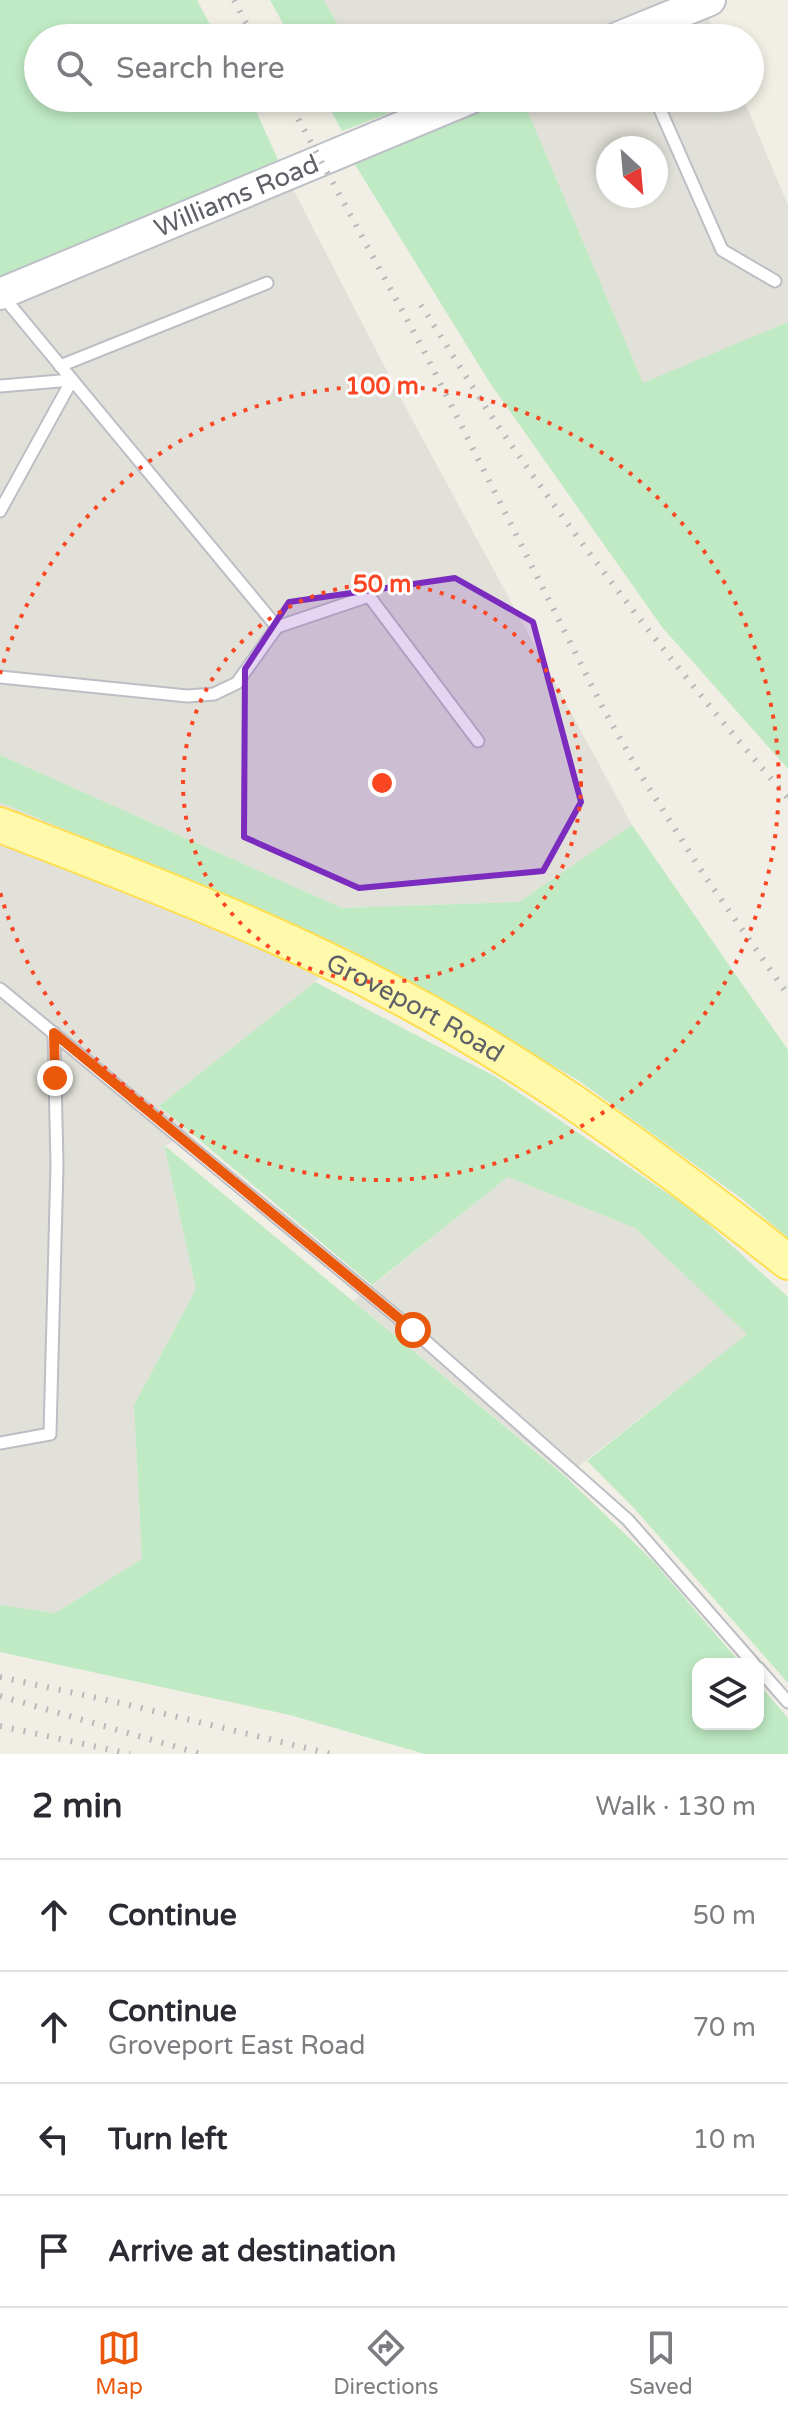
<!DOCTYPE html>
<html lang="en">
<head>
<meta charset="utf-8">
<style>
	:root { --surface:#fff; --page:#f2f2f3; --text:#2b2b33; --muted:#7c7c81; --line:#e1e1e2; --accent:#ea580c }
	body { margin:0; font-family:"Varela Round",sans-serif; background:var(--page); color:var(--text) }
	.controls { position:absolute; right:24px; bottom:24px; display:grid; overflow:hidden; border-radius:16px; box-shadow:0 4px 12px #0003 }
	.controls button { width:72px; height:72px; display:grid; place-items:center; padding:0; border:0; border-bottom:2px solid var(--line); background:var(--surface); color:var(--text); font:40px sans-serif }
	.compass { position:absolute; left:596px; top:136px; width:72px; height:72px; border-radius:50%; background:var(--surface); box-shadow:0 4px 12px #0003; rotate:154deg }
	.stop { position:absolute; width:24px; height:24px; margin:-18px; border:6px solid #ea580c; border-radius:50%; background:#fff }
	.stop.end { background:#ea580c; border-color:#fff; box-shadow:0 2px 8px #0008 }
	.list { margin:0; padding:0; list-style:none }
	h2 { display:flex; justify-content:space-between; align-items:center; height:104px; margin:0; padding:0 32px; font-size:34px }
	h2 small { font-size:26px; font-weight:400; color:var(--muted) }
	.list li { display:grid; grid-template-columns:52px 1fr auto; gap:24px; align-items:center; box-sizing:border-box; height:112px; padding:0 32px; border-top:2px solid var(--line) }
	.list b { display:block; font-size:30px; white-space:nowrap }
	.list p { margin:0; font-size:26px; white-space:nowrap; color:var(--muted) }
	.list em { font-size:26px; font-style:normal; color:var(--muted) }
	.icon { flex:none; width:44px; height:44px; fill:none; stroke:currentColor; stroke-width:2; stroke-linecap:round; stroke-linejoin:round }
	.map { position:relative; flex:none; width:788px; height:1754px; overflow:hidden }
	.search { position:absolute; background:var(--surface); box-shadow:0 4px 12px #0003; left:24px; right:24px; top:24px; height:88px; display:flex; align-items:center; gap:20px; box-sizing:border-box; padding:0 28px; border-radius:44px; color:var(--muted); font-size:30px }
	.sheet { height:552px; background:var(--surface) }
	nav { display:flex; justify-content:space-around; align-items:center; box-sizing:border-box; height:112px; border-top:2px solid var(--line); background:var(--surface); font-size:22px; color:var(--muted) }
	nav a { display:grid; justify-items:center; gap:4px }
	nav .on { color:var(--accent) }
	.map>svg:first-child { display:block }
</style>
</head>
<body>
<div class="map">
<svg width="788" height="1754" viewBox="0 0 788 1754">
	<rect width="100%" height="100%" fill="#f1efe5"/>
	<g fill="#e1e1d9" fill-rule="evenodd">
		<polygon points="324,0 701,0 717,38 345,38"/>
		<polygon points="378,98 511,98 401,140"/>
		<path d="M522 98H743L788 205V322L643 384ZM608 148H656V196H608Z"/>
		<polygon points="279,162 407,410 632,825 519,902 342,908 0,755 0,277"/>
		<polygon points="0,802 347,948 315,982 159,1106 190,1134 164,1146 196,1289 134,1405 142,1559 55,1613 0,1605"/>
		<polygon points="508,1177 635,1228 748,1334 566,1476 353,1301"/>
	</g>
	<g fill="#bfeac3">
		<polygon points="0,0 197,0 217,38 38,38 38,98 250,98 279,162 0,277"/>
		<polygon points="270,0 324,0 345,38 291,38"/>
		<polygon points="324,98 378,98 387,114 342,131"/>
		<polygon points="511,98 522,98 643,383 788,322 788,769 662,627 490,383 354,163 401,140"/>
		<polygon points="0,755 342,908 519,902 632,825 788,1050 788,1238 741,1198 578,1080 347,948 0,802"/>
		<polygon points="315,982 496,1077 695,1212 788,1297 788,1683 633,1507 587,1461 747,1334 635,1228 508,1177 372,1285 159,1106"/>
		<polygon points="164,1145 566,1477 654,1562 741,1664 698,1664 698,1724 758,1724 758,1683 788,1718 788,1754 425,1754 290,1715 0,1652 0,1605 55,1613 142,1559 134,1405 196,1289"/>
	</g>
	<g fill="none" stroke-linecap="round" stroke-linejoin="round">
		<defs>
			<g id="lane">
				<polyline points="655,98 722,250 775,281"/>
				<polyline points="1,294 277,627 369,596 478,741"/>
				<polyline points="60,366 267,283"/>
				<polyline points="0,386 72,380"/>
				<polyline points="0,511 72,380"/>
				<polyline points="0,677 187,696 214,694 237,683 277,627"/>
				<polyline points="0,989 413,1330 628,1520 754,1664"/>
				<polyline points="0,1443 50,1434 57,1165 54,1033"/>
				<polyline points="758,1668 788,1702"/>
			</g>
			<g id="secondary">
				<polyline points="617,38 710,0"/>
				<path id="s1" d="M0 294 471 98"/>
			</g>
			<g id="primary">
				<path id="s2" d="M0 825C135 877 272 928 400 997 539 1071 665 1164 788 1262"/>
			</g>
		</defs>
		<use href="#lane" stroke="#bdbec5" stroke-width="15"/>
		<use href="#secondary" stroke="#bdc0c7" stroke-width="34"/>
		<use href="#primary" stroke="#ffde50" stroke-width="38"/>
		<use href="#lane" stroke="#fff" stroke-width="11"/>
		<use href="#secondary" stroke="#fff" stroke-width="30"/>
		<use href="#primary" stroke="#fff9ac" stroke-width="34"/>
		<g stroke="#b8b9ba" stroke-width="6" stroke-dasharray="2 10" stroke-linecap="butt">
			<polyline points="234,0 254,38"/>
			<polyline points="287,98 424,351 604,710 642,777 704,875 788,995"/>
			<path d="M421 305C448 347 474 391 503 433 591 560 686 682 788 798"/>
			<polyline points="0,1677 116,1702 331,1754"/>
			<polyline points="0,1696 201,1754"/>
			<polyline points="0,1726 130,1754"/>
		</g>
	</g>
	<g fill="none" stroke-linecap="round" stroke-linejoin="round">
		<polyline stroke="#ea580c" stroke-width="10" points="55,1078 54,1033 413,1330"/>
	</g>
	<path fill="#7b2cbf" fill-opacity="0.2" stroke="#7b2cbf" stroke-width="6" stroke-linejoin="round" d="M455 578 533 622 581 802 543 871 359 888 244 837 245 669 289 602Z"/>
	<g fill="none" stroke="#fa4622" stroke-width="4" stroke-dasharray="4 8">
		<circle cx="382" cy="783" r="199"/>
		<path d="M0 674A397 397 0 1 1 0 892"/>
	</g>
	<g text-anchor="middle" stroke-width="6" stroke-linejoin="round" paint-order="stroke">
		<g font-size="26" fill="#5d6067" stroke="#fff">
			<text dy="9" stroke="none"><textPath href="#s1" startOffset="256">Williams Road</textPath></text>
			<text dy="9" stroke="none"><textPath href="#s2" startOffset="454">Groveport Road</textPath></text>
		</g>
	</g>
	<circle cx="382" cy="783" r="12" fill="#fa4622" stroke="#fff" stroke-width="4"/>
	<g font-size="24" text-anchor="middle" font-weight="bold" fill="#fa4622" stroke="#fff" stroke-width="6" stroke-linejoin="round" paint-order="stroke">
		<text x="382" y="394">100 m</text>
		<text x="382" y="592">50 m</text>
	</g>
</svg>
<div class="controls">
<button><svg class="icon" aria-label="layers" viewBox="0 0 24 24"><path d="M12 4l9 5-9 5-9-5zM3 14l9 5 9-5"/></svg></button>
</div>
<svg class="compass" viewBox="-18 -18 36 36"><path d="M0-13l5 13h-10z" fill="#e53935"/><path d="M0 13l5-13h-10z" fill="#7c7c81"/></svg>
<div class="stop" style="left:413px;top:1330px"></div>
<div class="stop end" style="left:55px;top:1078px"></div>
<div class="search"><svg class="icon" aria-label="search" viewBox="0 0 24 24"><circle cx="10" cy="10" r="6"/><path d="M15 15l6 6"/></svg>Search here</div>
</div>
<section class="sheet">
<h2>2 min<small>Walk · 130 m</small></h2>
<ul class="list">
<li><svg class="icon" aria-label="ahead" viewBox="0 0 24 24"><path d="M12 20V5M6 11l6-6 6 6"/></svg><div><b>Continue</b></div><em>50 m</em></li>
<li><svg class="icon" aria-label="ahead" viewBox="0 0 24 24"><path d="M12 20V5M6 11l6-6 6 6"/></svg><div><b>Continue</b><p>Groveport East Road</p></div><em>70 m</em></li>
<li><svg class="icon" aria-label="left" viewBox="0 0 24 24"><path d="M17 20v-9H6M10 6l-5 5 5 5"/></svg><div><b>Turn left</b></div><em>10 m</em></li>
<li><svg class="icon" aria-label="arrive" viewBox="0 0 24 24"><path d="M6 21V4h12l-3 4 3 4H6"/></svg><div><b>Arrive at destination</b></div></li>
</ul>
</section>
<nav>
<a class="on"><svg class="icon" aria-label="map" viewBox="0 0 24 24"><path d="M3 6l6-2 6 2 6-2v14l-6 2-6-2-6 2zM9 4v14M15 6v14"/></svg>Map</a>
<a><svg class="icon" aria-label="directions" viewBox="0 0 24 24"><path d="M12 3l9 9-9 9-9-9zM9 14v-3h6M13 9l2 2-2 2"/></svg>Directions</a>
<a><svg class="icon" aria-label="saved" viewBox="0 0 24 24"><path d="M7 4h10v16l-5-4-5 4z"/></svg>Saved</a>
</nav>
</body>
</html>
